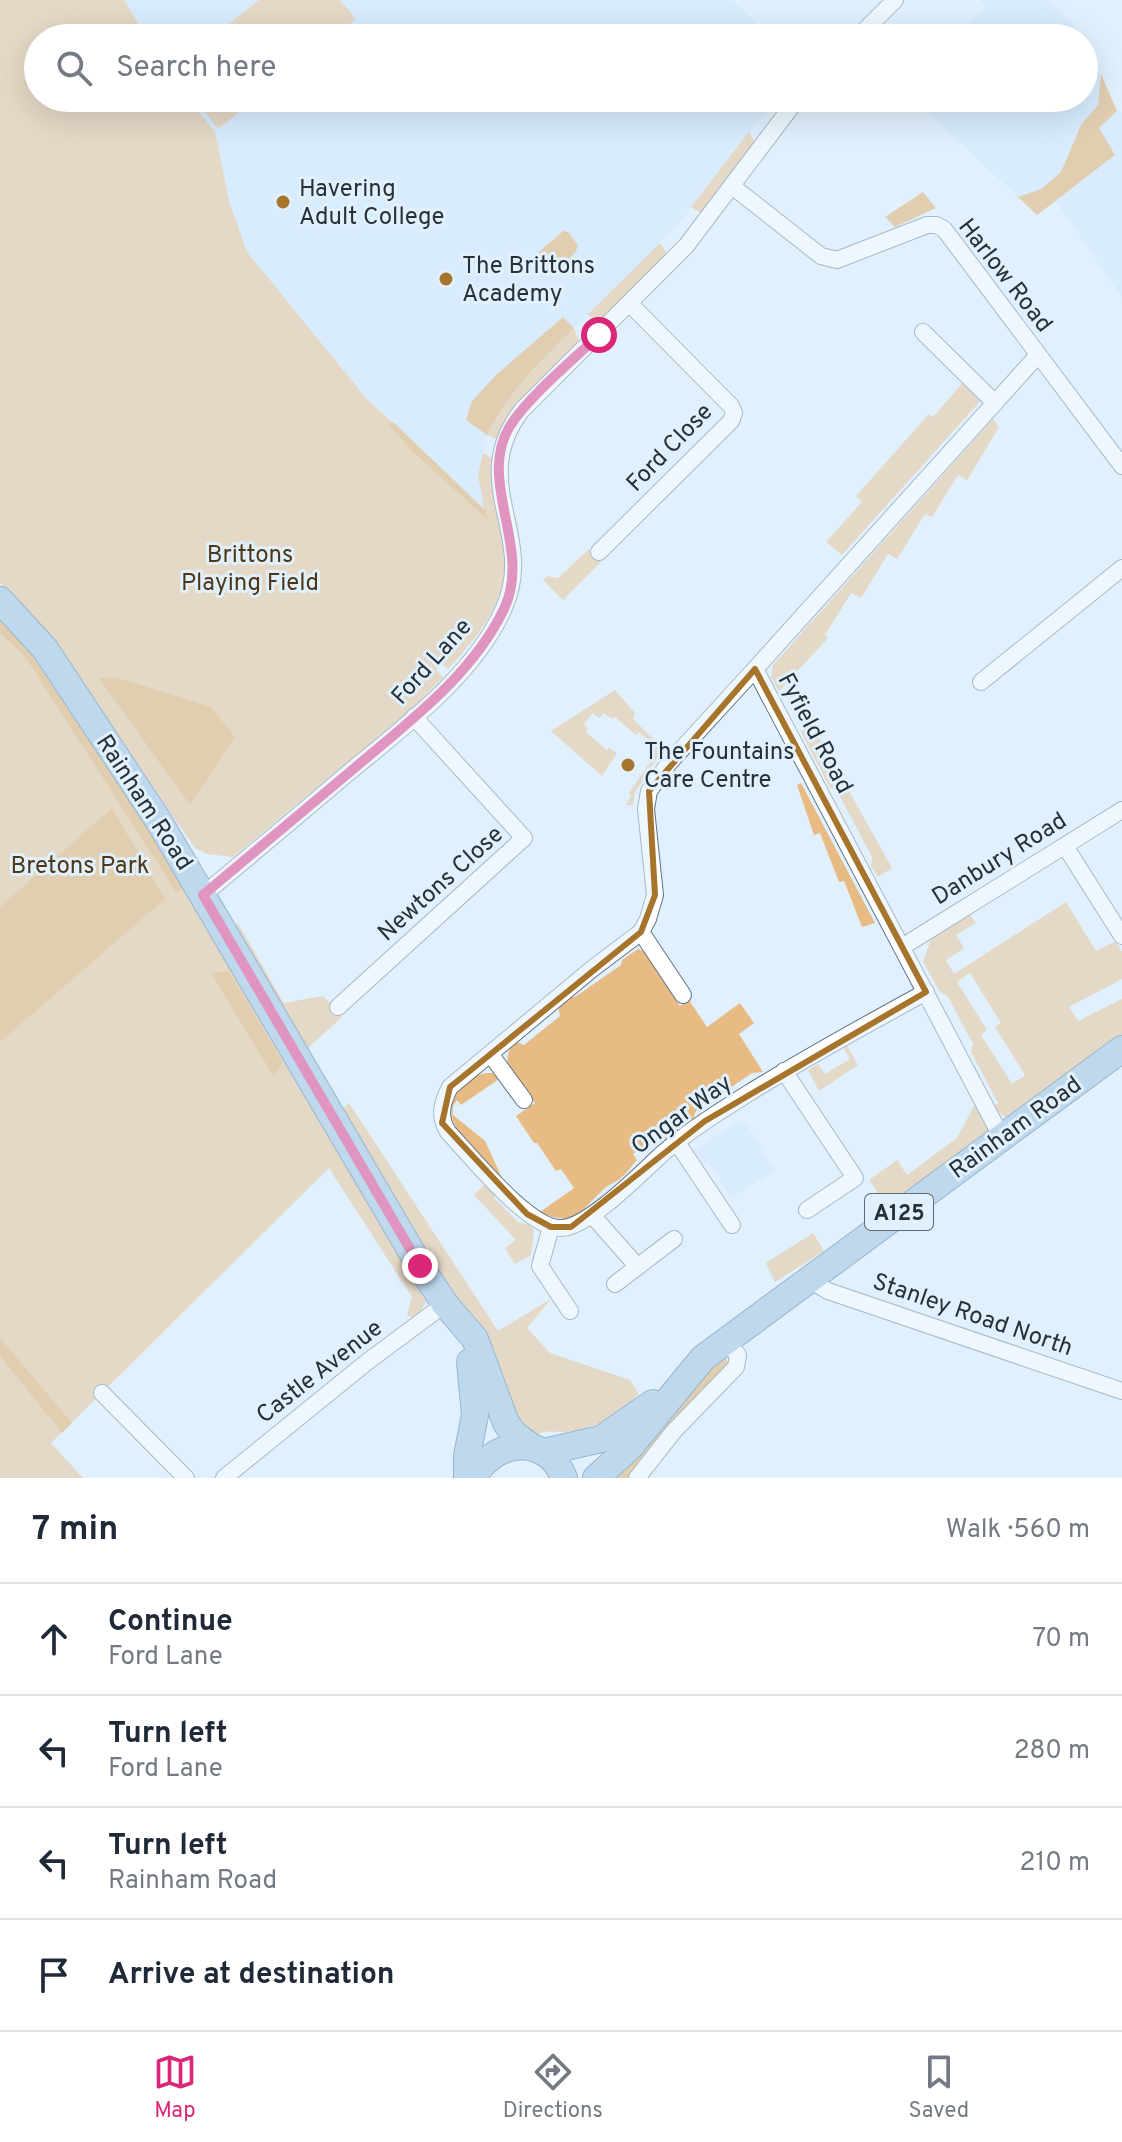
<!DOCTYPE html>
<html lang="en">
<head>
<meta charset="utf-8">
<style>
	:root { --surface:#fff; --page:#f6f6f7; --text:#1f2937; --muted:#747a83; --line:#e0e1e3; --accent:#db2777 }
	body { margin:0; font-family:Overpass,sans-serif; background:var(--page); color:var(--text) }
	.stop { position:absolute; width:24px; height:24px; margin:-18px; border:6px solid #db2777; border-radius:50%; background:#fff }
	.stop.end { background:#db2777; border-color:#fff; box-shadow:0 2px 8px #0008 }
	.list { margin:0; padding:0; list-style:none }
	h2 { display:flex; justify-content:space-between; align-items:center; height:104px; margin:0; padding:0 32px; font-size:34px }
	h2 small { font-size:26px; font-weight:400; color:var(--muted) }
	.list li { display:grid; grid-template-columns:52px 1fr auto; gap:24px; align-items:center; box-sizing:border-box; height:112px; padding:0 32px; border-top:2px solid var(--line) }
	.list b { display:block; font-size:30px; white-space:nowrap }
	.list p { margin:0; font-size:26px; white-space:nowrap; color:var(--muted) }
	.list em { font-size:26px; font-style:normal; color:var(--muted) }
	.icon { flex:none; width:44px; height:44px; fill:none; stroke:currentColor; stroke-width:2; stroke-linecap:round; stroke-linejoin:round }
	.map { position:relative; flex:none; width:1122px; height:1478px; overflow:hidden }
	.search { position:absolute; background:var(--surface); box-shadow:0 8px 32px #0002; left:24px; right:24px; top:24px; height:88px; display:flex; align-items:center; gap:20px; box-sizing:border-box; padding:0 28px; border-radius:44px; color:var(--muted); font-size:30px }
	.sheet { height:552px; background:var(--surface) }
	nav { display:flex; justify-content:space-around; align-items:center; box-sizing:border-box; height:112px; border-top:2px solid var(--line); background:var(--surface); font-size:22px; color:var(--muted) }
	nav a { display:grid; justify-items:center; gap:4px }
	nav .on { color:var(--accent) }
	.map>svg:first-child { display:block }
</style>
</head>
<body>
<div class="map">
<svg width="1122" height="1478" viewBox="0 0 1122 1478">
	<rect width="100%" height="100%" fill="#e1f0fd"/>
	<g fill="#cde7fc">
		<polygon points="124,0 732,0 771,38 147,38"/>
		<polygon points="980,0 1049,0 1081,32 1117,110 1122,112 1122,297 1056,202 1037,215 913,98 1084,98 1084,38 951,38 986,7"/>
		<polygon points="188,98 779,98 764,114 676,227 523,379 499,410 487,435 478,475 485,510 366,398 247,252 229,201 215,132"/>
		<polygon points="743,1119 775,1171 731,1198 710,1164 698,1162 692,1151"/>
	</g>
	<g fill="#e7bb83" fill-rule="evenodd">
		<path d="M0 0H124L147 38H38V98H188L215 132 229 201 247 252 366 398 484 509 478 475 483 453 492 458C491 489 501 519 505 550 510 599 478 636 448 669L442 664 436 670 443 677 409 711 233 857 207 854 195 848 40 626 0 583Z"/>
		<polygon points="259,0 340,0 356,19 332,38 211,38"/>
		<polygon points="194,98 257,98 218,129"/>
		<polygon points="749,132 754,141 752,147 700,213 691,207"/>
		<polygon points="660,243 668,254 601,321 587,315"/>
		<path d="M574 328 579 341 578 346 515 409 497 439 487 435C508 392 541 361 574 328Z"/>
		<polygon points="966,379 984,397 842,555 826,542 862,502 856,496 929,414 933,417"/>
		<polygon points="993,419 999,427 967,480 958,475 932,517 925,514 897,559 888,554 861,598 851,593 825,635 828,638 779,691 771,677 773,665"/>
		<polygon points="589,549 601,562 563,600 543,580 547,576 558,578"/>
		<polygon points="0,612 184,887 324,1123 426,1302 415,1319 407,1315 412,1297 329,1168 51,1443 83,1478 0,1478"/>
		<polygon points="615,690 635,713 633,719 663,749 635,792 633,805 626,805 631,796 629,793 655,755 647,749 651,741 638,732 636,735 615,717 613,719 603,713 600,718 592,713 584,725 588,728 586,732 607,750 609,748 617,753 602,776 551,731"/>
		<polygon points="812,725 892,868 878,877 871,866 872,857 836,789 830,788 801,732"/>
		<polygon points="801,783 875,923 862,927 844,881 839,882 820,833 814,835 797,785"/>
		<path d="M1066 902 1096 951 1116 941 1122 952V979L1069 1007 1078 1021 1122 999V1038L1010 1117H1005L993 1107 998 1103 971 1052 973 1044 947 995 940 992 923 962 931 939 970 915 976 923 956 935 964 948 946 960 954 974ZM970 973 1001 1023 995 1027 1025 1075 1012 1084 981 1035 987 1030 957 982Z"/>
		<polygon points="237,922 284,1003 323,996 342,1017 308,1048 332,1090 327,1090 236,926"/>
		<path d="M638 949 644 951 680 1006 689 1000 707 1027 740 1003 754 1023 739 1034 763 1072 752 1073 696 1111 693 1119 664 1140 659 1134 633 1154 637 1160C631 1167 623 1178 615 1182 611 1184 607 1186 604 1189 581 1210 575 1228 540 1212L574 1188 561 1169 556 1171 537 1143H534L516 1116 535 1103C519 1081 495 1066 515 1041L524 1045 560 1016 558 1006 569 996 575 997 621 965 622 960Z"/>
		<polygon points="847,1046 858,1065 819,1091 808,1070 818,1064 825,1074 850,1059 844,1048"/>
		<path d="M493 1073 499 1079 461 1105 457 1100 453 1106V1115L485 1141 502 1178C480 1155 431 1122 461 1088 470 1077 479 1072 493 1073Z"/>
		<path d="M349 1103 498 1331 551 1299 527 1328 550 1353 630 1380 639 1394C617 1416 596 1429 564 1432 554 1432 547 1430 538 1434L516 1423 490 1343 418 1242 342 1109Z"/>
		<polygon points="975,1104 988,1128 987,1134 886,1205 869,1180 897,1160 907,1175 957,1138"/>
		<polygon points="486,1183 495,1192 494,1198 518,1222 530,1225 534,1231 531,1255 515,1264 505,1248 516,1240 474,1195"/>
		<polygon points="813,1233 824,1251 775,1282 766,1263"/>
	</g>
	<g fill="#e1a555">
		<polygon points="1101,74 1117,111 1099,128 1115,155 1037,215 1018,197 1041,189 1061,172 1081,125 1098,105"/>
		<polygon points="923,192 936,208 895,227 885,217"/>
		<polygon points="563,231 568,232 578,245 576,251 556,275 551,273 538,253"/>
		<path d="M563 317 574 328C541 361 508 392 487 435L466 420 472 401 496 375Z"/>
		<polygon points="393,422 485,510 488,520 412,451 387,423"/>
		<path d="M0 612C72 692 131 793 184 887L176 892 26 658 0 633Z"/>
		<polygon points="115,677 211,707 235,737 190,805 99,678"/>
		<polygon points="112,808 165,899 0,1042 0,907"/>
		<polygon points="229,971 283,1063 274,1077 211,973"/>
		<polygon points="0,1338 72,1423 62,1433 0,1356"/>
		<polygon points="723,1356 728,1362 725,1368 672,1424 629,1478 612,1478 679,1399"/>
	</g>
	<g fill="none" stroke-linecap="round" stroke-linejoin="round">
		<defs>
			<g id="minor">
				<polyline points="857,38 895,0"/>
				<polyline points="732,186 821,256 837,260 927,225 936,225 944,229 1122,466"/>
				<polyline points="923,332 995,403"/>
				<polyline points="599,552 731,421 734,413 731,406 630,304"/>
				<path d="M755 669 669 763 649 791 646 809 655 895 648 919 641 932 592 969 450 1087C442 1103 438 1116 448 1132 471 1156 529 1229 561 1228 588 1228 642 1172 663 1153 692 1128 725 1108 757 1088 813 1054 869 1023 926 992"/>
				<polyline points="981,682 1122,568"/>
				<polyline points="1065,846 1122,936"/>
				<path d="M203 895C251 855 299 815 347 774 401 729 475 675 504 608 537 535 466 483 522 410L686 246 798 98"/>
				<polyline points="641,932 683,995"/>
				<polyline points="902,947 1122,810"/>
				<polyline points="338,1007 524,838 414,717"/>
				<polyline points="491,1055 524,1100"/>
				<polyline points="784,1071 855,1178 807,1210"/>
				<polyline points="1001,1136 755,669 1038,355"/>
				<polyline points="676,1141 732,1225"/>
				<polyline points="592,1215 637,1266"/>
				<polyline points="551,1227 540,1266 570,1311"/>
				<polyline points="810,1280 828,1291 1122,1391"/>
				<polyline points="615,1284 674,1239"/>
				<polyline points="102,1393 186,1478"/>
				<polyline points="224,1478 367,1362 445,1304"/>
				<polyline points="637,1478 674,1431 736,1367 738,1355 726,1341"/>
			</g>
			<g id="primary">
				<polyline points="0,600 45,649 160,823 420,1266 445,1304 475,1339 506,1423 515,1435 532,1447"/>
				<polyline points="544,1452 601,1439 653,1403"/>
				<polyline points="467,1478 467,1456 475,1415 470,1362"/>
				<path d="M473 1478C494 1439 547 1433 564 1478"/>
				<polyline points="596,1478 630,1447 703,1358 1122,1049"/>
			</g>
		</defs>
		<use href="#minor" stroke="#5e7588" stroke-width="18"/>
		<use href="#primary" stroke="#3e6f94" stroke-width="28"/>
		<use href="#minor" stroke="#fff" stroke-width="16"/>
		<use href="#primary" stroke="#93bddc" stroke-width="26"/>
	</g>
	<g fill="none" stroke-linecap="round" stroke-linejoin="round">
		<path stroke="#db2777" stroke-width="10" d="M420 1266 203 895C252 854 302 812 351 771 406 724 472 676 504 609 533 548 476 482 510 426 528 397 573 360 599 335"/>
	</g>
	<path d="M0 0H1122V1478H0ZM755 669 926 992 705 1121 571 1227H551L527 1214 442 1123 450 1087 641 932 655 895 649 791Z" fill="#e1f0fd" fill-opacity=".55" fill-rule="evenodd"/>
	<path fill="none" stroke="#a7742b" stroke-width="6" stroke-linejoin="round" d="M755 669 926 992 705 1121 571 1227H551L527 1214 442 1123 450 1087 641 932 655 895 649 791Z"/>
	<g fill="#a7742b" stroke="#e1f0fd" stroke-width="3">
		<circle cx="283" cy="202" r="8"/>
		<circle cx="446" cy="279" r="8"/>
		<circle cx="628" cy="765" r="8"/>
	</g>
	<g text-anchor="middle" stroke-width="6" stroke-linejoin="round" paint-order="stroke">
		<rect fill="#e1f0fd" stroke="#5f6a74" stroke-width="2" x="865" y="1194" width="68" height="36" rx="6"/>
		<g font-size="22" font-weight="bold" fill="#273139">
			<text x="899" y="1220">A125</text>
		</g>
		<g font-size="24" fill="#273139" stroke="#e1f0fd" text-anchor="start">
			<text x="299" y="196">Havering<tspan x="299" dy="28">Adult College</tspan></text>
			<text x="462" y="273">The Brittons<tspan x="462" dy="28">Academy</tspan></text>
			<text x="644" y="759">The Fountains<tspan x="644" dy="28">Care Centre</tspan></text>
		</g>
		<g font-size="24" fill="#273139" stroke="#e1f0fd">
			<text transform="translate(1006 275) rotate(52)" y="8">Harlow Road</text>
			<text transform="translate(669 447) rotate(-46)" y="8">Ford Close</text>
			<text transform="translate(431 661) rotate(-48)" y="8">Ford Lane</text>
			<text transform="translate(816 733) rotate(62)" y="8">Fyfield Road</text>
			<text transform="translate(145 802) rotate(57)" y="8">Rainham Road</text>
			<text transform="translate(999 858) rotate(-32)" y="8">Danbury Road</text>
			<text transform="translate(440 883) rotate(-42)" y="8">Newtons Close</text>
			<text transform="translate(681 1114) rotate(-36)" y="8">Ongar Way</text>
			<text transform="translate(1015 1127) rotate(-36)" y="8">Rainham Road</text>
			<text transform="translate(973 1314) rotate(19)" y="8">Stanley Road North</text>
			<text transform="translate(319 1371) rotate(-38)" y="8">Castle Avenue</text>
		</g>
		<g font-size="24" fill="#4f3715" stroke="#e1f0fd">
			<text x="250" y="562">Brittons<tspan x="250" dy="28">Playing Field</tspan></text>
			<text x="80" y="873">Bretons Park</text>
		</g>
	</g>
</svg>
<div class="stop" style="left:599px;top:335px"></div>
<div class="stop end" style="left:420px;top:1266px"></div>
<div class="search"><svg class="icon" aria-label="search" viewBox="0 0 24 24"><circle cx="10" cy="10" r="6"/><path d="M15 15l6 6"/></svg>Search here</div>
</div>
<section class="sheet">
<h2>7 min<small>Walk · 560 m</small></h2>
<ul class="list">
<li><svg class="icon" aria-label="ahead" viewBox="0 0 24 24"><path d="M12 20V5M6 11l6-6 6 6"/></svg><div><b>Continue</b><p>Ford Lane</p></div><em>70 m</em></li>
<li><svg class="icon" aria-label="left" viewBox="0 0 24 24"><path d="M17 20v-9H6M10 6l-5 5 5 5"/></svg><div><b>Turn left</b><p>Ford Lane</p></div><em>280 m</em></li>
<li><svg class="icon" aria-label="left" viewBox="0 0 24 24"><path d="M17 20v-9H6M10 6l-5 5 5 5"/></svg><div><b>Turn left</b><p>Rainham Road</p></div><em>210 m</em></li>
<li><svg class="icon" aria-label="arrive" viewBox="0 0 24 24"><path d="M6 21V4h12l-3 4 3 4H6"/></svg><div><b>Arrive at destination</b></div></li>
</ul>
</section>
<nav>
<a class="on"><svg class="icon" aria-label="map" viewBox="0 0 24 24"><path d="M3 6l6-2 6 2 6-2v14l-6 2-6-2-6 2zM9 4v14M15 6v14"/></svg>Map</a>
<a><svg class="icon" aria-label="directions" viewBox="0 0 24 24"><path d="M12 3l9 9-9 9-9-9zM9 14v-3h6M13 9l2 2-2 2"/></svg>Directions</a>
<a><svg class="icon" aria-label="saved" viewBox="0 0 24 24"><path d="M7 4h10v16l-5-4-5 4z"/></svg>Saved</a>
</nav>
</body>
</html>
